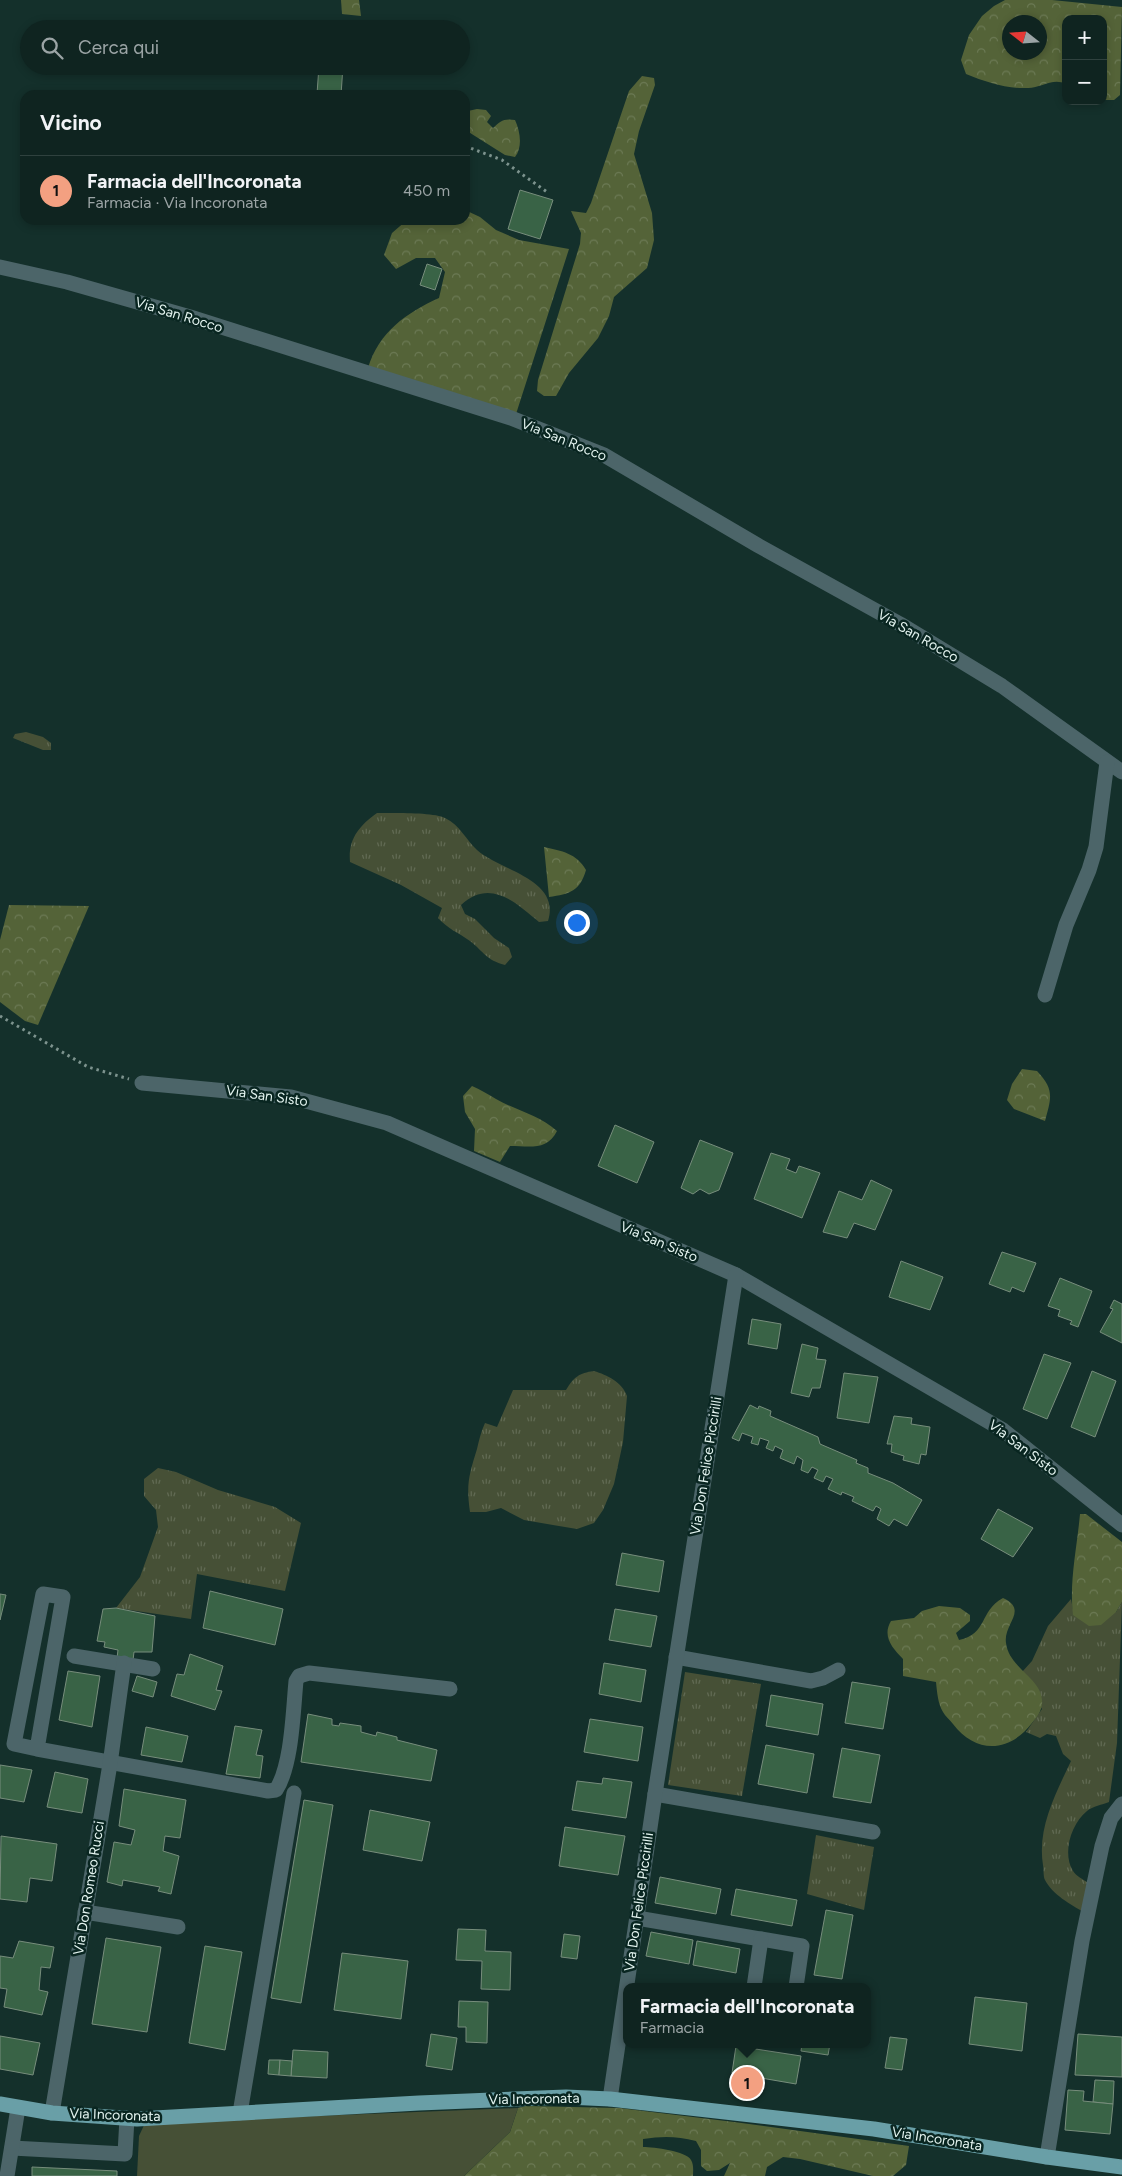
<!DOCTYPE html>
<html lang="it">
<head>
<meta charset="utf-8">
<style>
  :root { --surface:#0f2420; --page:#182c29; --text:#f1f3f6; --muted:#9ba4a5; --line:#2f413e; --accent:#f3a081 }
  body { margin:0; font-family:Figtree,sans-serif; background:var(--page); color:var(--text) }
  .controls { position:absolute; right:15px; top:15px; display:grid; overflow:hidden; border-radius:10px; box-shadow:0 2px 8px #0003 }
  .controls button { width:45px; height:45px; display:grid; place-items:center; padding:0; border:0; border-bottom:1px solid var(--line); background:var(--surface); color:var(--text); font:25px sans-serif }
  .compass { position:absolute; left:1002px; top:15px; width:45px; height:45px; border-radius:50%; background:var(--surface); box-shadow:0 2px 8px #0003; rotate:287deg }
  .you { position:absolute; left:576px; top:922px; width:18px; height:18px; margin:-12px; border:4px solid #fff; border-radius:50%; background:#1a73e8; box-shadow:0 0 0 8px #1a73e833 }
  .badge { display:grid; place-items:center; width:32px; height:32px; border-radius:50%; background:var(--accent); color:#111; font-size:16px; font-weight:700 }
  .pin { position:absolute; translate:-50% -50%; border:2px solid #fff; box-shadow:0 1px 5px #0006 }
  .popup { position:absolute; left:623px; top:1983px; width:248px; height:65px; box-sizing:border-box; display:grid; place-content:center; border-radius:10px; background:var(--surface); filter:drop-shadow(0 1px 4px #0005); font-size:16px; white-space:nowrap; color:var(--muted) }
  .popup b { font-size:19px; color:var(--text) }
  .popup::after { content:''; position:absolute; left:50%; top:100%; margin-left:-10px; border:10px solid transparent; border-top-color:var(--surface) }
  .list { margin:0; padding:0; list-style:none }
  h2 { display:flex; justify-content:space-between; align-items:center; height:65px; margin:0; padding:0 20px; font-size:21px }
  h2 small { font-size:16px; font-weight:400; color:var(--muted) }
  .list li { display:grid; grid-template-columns:32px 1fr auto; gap:15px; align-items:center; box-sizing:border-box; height:70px; padding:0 20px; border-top:1px solid var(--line) }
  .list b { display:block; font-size:19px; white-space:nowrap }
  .list p { margin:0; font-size:16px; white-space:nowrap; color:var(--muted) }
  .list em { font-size:16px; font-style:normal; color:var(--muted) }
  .icon { flex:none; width:28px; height:28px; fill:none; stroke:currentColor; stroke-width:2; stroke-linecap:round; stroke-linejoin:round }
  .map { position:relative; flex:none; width:1122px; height:2176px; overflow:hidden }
  .search { position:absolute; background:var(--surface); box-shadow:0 2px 8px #0003; left:20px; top:20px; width:450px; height:55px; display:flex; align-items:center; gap:12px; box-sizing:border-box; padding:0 18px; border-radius:28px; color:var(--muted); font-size:19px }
  .panel { position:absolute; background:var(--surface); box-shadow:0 2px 8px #0003; left:20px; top:90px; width:450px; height:135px; border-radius:15px }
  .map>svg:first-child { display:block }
  .grass { fill:url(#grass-tufts) }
  .forest { fill:url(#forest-crowns); fill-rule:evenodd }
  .garden { fill:#465036 }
  .building { fill:#396346; stroke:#778d7c }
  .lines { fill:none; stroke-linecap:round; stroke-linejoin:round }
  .path { stroke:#7d938e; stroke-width:3; stroke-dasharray:2.5 4; stroke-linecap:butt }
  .minor { stroke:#4c6569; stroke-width:15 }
  .major { stroke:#699fa7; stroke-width:15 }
  .labels { text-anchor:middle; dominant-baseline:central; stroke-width:5; stroke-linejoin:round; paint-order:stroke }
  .street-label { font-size:14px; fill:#e4f4f0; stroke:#092621 }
</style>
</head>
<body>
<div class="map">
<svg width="1122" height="2176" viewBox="0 0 1122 2176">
  <defs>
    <pattern id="grass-tufts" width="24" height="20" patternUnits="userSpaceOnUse" patternTransform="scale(1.25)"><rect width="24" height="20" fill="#465036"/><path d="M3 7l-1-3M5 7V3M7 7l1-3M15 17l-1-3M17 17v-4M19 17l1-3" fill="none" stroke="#616a53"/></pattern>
    <pattern id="forest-crowns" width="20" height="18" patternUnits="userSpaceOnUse" patternTransform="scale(1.25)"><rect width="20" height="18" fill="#546338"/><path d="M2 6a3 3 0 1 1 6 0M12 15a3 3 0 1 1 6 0" fill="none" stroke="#6c7a55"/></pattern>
  </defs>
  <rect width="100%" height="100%" fill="#14302b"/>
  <g class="grass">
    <path d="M26 732 43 737 51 743V750H43L13 738 15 734Z"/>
    <path d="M377 813C392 813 434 812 445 818 460 825 466 840 477 850 501 871 561 879 548 921L539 922C515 902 490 878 461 905L465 914 475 919 494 938 509 948 512 957 505 965C486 960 484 952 470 941 459 933 448 929 438 918L442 908 401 885 350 862C348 839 359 826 377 813Z"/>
    <path d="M594 1371C607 1375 622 1382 627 1396L623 1442 614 1484 603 1510 594 1523 577 1529 553 1525 524 1520 501 1508 486 1512H470C466 1484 469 1475 477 1449 479 1440 481 1432 485 1423L497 1427 513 1390H566C574 1377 579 1373 594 1371Z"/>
    <path d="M158 1468 176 1472 218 1490 275 1507 301 1523 285 1591 197 1574 191 1619 116 1608 140 1577 158 1527 156 1510 144 1496V1479Z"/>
    <path d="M1071 1599 1074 1615 1116 1612 1122 1602 1117 1743 1109 1802C1102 1805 1093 1806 1087 1811 1071 1824 1062 1853 1073 1871 1076 1876 1083 1879 1088 1883L1084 1912C1071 1905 1052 1894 1045 1880 1043 1876 1044 1870 1043 1865 1037 1828 1056 1793 1071 1761L1063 1754 1056 1736 1047 1734 1040 1738 1026 1732 1042 1709 1022 1672 1032 1661 1048 1626Z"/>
    <path d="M685 1672 761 1684 742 1796 668 1785Z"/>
    <path d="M816 1835 874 1847 864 1910 807 1894Z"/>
  </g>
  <g class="forest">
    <path d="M341 0H359L361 16 342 14Z"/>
    <path d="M1005 0H1052L1122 7 1120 95 1114 100H1103V19H1066V84C1053 77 1041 88 1028 88 1006 89 986 82 966 74L961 60 969 35 982 16 994 6ZM1010 22H1040V52H1010Z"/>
    <path d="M642 76 654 78 655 85 639 131 634 154 652 213 654 240 647 268 614 297 609 316 598 338 569 373 556 396H544L537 391 538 380 580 244 581 233 571 211 586 213 591 203 629 91Z"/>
    <path d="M477 109 486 110 491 116 487 122 493 128C500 121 504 118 515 120 520 131 523 147 515 157L505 155 467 131 465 123 468 111Z"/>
    <path d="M465 210 480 217 496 230 519 240 569 249 516 414 368 368C379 332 406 313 439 298L445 272 435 258H416L396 269 384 255 392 233 407 220H465Z"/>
    <path d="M544 847C562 851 576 853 586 870 580 891 570 894 549 897Z"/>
    <path d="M9 905 89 906 38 1025 25 1021 0 1002V940Z"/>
    <path d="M1022 1069 1037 1071C1055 1090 1051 1098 1045 1121L1014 1109 1007 1100 1012 1084Z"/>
    <path d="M472 1086C481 1090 488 1094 496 1099 517 1111 539 1115 557 1131 547 1151 530 1146 510 1146L500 1162 474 1151 475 1129 465 1112 463 1096Z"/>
    <path d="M1080 1514H1086L1122 1542V1602L1116 1612 1101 1625 1089 1626 1073 1615C1069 1582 1077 1548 1080 1514Z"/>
    <path d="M1003 1598C1029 1610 1003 1624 1006 1643 1009 1668 1041 1678 1042 1700 1043 1709 1038 1716 1032 1723 1009 1753 976 1754 953 1724 950 1720 945 1716 943 1712 938 1704 937 1692 936 1682L903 1676V1659C892 1648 882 1636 891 1621L914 1618 922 1611 939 1606 960 1608 970 1615V1621L956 1633 959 1640C988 1634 979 1611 1003 1598Z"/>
    <path d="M526 2106 619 2108 734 2122 909 2146 906 2165 893 2176H873L800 2159 783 2157 767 2167 765 2176H724L730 2163 719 2170 707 2171 701 2166V2150L696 2141C677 2136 662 2136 643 2139V2147C654 2147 686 2151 691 2160 694 2165 693 2171 693 2176H464L510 2132 518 2108Z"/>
  </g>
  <path class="garden" d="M518 2108 510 2132 464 2176H137L139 2136 145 2123Z"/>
  <g class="building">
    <path d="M319 66H343L341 95 317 94Z"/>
    <path d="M520 190 553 200 540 239 508 229Z"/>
    <path d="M427 264 442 269 435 290 420 285Z"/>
    <path d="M615 1125 654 1142 637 1183 598 1166Z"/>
    <path d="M700 1140 733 1153 719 1190 709 1194 700 1189 693 1194 681 1188Z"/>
    <path d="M771 1153 790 1159 786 1169 796 1173 799 1166 820 1173 802 1218 754 1199Z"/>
    <path d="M871 1180 892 1190 875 1230 854 1223 847 1238 823 1232 839 1191 862 1200Z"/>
    <path d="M1002 1252 1036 1263 1024 1292 1012 1287 1010 1292 989 1284Z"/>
    <path d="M901 1261 943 1277 930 1310 889 1297Z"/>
    <path d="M1060 1278 1092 1291 1078 1327 1070 1324 1072 1321 1058 1316 1060 1310 1048 1306Z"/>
    <path d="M1114 1300 1122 1304V1343L1100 1332 1113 1309 1110 1308Z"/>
    <path d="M752 1319 781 1324 777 1349 748 1344Z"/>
    <path d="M802 1344 818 1348 816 1359 826 1360 820 1388H812L809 1397 791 1393Z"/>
    <path d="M1044 1354 1071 1363 1047 1419 1023 1409Z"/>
    <path d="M1092 1371 1116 1381 1095 1437 1071 1427Z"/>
    <path d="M844 1373 878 1377 869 1423 837 1418Z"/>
    <path d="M750 1405 758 1409 759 1406 771 1411 770 1416 818 1437 820 1444 857 1460 856 1463 868 1468V1473L893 1483 922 1500 907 1526 894 1519 889 1526 877 1519 881 1509 876 1506 873 1511 852 1501 854 1497 842 1492 841 1495 828 1489 833 1479 826 1476 823 1482 814 1478 818 1470 812 1467 808 1473 801 1470 803 1460 797 1456 794 1464 780 1458 783 1450 775 1446 773 1451 766 1448 769 1441 760 1438 758 1445 751 1443 753 1437 742 1433 739 1441 732 1438Z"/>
    <path d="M894 1416 912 1418 911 1424 930 1427 926 1455 921 1454 919 1464 903 1460 904 1456 891 1452 892 1444H887Z"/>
    <path d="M998 1509 1033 1528 1013 1557 981 1539Z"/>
    <path d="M622 1553 664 1561 659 1592 616 1585Z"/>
    <path d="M210 1591 283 1609 275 1645 203 1628Z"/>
    <path d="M0 1594 6 1595 0 1620Z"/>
    <path d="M116 1608 155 1616 152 1652H134L133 1660 117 1658 118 1650 104 1647 105 1642 97 1641 103 1609Z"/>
    <path d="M615 1609 657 1616 651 1647 609 1640Z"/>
    <path d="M190 1654 223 1666 216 1690 222 1691 215 1710 171 1696 177 1674 184 1675Z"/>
    <path d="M604 1663 646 1670 641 1702 599 1694Z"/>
    <path d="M68 1671 100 1676 92 1727 59 1720Z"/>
    <path d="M137 1676 157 1682 153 1697 132 1691Z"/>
    <path d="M852 1682 890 1688 883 1729 845 1723Z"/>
    <path d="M771 1695 823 1704 818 1735 766 1726Z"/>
    <path d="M308 1714 332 1719V1725L339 1726 340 1723 361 1726V1732L376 1736 377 1732 397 1737V1740L437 1750 431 1781 301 1762Z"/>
    <path d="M590 1719 643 1727 638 1761 584 1752Z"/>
    <path d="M235 1726 262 1730 256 1755 263 1756 260 1778 226 1774Z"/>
    <path d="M146 1727 188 1736 182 1762 141 1755Z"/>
    <path d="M766 1745 814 1754 807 1793 758 1784Z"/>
    <path d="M842 1748 880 1755 871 1803 833 1797Z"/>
    <path d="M0 1765 32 1770 24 1802 0 1798Z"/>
    <path d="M55 1772 88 1779 82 1813 47 1807Z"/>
    <path d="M603 1778 632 1782 626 1818 572 1810 577 1781 602 1784Z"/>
    <path d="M124 1789 186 1800 180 1838 165 1836 163 1851 179 1856 171 1894 158 1891 160 1887 123 1880 122 1886 107 1882 114 1842 131 1845 135 1830 119 1826Z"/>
    <path d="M304 1800 333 1805 301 2003 271 1998Z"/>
    <path d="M370 1810 430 1822 422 1861 363 1850Z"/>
    <path d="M565 1827 625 1836 618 1875 559 1866Z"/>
    <path d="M1 1836 57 1844 52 1881 30 1878 27 1902 0 1899Z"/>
    <path d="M660 1877 721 1889 716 1914 655 1903Z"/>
    <path d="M736 1889 797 1900 792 1926 731 1915Z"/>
    <path d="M826 1910 853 1915 842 1979 814 1975Z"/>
    <path d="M458 1929 486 1930 485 1951 511 1952 510 1990 481 1989 482 1961 456 1960Z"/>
    <path d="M651 1932 693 1940 689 1964 646 1956Z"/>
    <path d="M564 1934 580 1936 577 1959 561 1957Z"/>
    <path d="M106 1938 161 1947 147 2032 92 2024Z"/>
    <path d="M19 1941 54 1947 50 1968 41 1967 39 1990 48 1992 42 2015 4 2007 7 1989 0 1988V1956L13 1958Z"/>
    <path d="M697 1941 740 1949 736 1973 693 1965Z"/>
    <path d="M205 1946 242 1952 225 2050 189 2043Z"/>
    <path d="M342 1953 408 1961 401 2019 334 2010Z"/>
    <path d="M975 1997 1027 2003 1022 2051 969 2044Z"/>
    <path d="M459 2001 488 2002 487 2043 466 2042V2027H458Z"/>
    <path d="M431 2034 457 2038 452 2070 426 2066Z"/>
    <path d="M1078 2034 1122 2037V2077L1075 2075Z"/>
    <path d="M0 2036 40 2043 33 2075 0 2069Z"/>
    <path d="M890 2037 907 2039 902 2070 885 2068Z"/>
    <path d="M802 2044H830L828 2055 801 2051Z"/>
    <path d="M736 2046 801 2056 796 2084 732 2073Z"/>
    <path d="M293 2050 328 2052 327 2078 291 2076Z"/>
    <path d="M269 2060H280L279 2075 268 2074Z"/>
    <path d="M280 2060 292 2061 291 2076 279 2075Z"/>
    <path d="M1095 2080 1114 2081 1113 2104 1093 2102Z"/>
    <path d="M1068 2090 1084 2091 1083 2101 1113 2104 1110 2134 1065 2130Z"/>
    <path d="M32 2167 117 2171V2176H32Z"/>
  </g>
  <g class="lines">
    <g class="path">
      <path d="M465 146 502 160 547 192"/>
      <path d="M0 1016 88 1067 129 1079"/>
    </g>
    <g class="minor">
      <path d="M0 267 67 282 190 317 511 418 604 455 759 546 900 624 1002 686 1122 772"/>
      <path d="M1045 995 1066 925 1089 870 1096 847 1107 762"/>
      <path d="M142 1083 291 1097 387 1123 736 1275 1003 1430 1122 1525"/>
      <path d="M74 1656 153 1669"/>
      <path d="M676 1657 811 1681 823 1678 838 1670"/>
      <path d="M37 1749 14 1744 43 1594 63 1597 37 1749 268 1791 276 1790C292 1765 293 1712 296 1681L299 1676 309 1673 450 1689"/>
      <path d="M655 1794 873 1832"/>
      <path d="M85 1912 178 1927"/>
      <path d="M637 1918 802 1946 796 1987"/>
      <path d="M754 1987 761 1939"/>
      <path d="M610 2099 655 1794 736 1275"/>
      <path d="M52 2113 110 1764 124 1663"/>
      <path d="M240 2113 294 1793"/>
      <path d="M12 2148 125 2154 127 2118"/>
      <path d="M1047 2157 1082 1941 1102 1846 1111 1818 1122 1804"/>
      <path d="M7 2176 18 2108"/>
    </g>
    <path class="major" d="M0 2104 52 2113 137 2119 419 2103 566 2097 610 2099 874 2129 1047 2157 1122 2167"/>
  </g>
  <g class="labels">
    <g class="street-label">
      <text transform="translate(179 315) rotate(17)">Via San Rocco</text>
      <text transform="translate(564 440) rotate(22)">Via San Rocco</text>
      <text transform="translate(918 636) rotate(30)">Via San Rocco</text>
      <text transform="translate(267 1096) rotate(8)">Via San Sisto</text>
      <text transform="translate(659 1242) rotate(23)">Via San Sisto</text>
      <text transform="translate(1023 1448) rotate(37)">Via San Sisto</text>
      <text transform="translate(706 1466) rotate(-81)">Via Don Felice Piccirilli</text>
      <text transform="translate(89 1888) rotate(-81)">Via Don Romeo Rucci</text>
      <text transform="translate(639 1902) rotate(-82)">Via Don Felice Piccirilli</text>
      <text transform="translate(534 2099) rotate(-1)">Via Incoronata</text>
      <text transform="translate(115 2115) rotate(2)">Via Incoronata</text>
      <text transform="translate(937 2139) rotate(9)">Via Incoronata</text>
    </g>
  </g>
</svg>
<div class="controls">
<button>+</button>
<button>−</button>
</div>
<svg class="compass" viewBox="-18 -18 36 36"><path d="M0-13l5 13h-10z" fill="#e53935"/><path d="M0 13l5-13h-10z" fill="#9ba4a5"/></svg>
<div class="you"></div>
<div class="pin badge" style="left:747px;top:2083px">1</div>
<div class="popup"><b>Farmacia dell'Incoronata</b>Farmacia</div>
<div class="search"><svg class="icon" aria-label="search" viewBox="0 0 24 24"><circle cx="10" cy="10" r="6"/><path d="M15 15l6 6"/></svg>Cerca qui</div>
<section class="panel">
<h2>Vicino<small></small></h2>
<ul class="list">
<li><span class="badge">1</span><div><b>Farmacia dell'Incoronata</b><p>Farmacia · Via Incoronata</p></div><em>450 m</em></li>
</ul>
</section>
</div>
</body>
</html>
